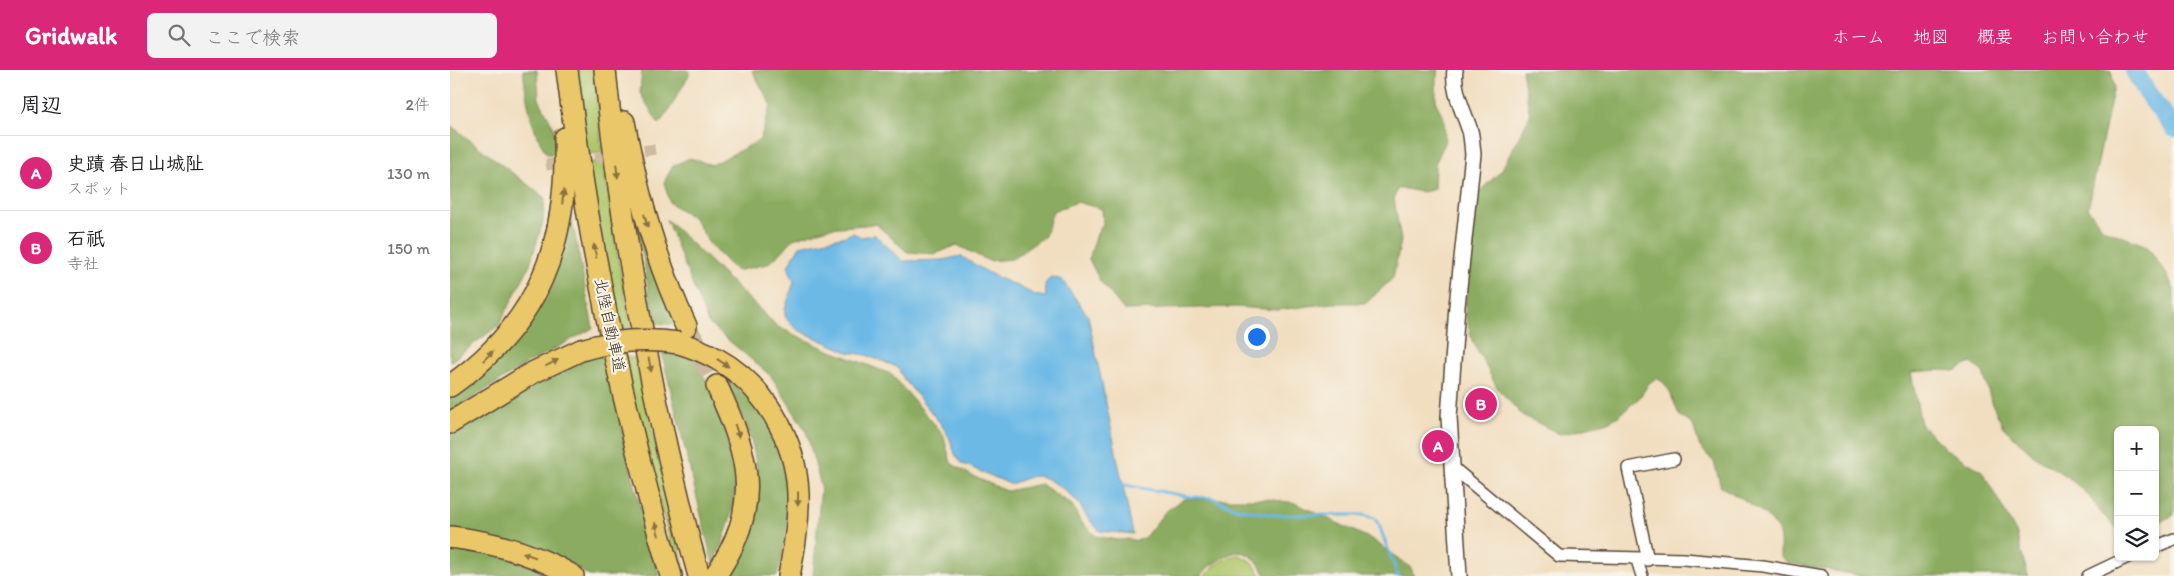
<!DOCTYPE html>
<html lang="ja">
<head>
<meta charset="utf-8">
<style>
  :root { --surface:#fff; --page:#f2f2f2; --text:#202124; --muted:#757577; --line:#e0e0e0; --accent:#db2777 }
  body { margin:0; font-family:Itim,"Klee One",sans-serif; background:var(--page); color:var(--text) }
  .controls { position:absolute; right:15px; bottom:15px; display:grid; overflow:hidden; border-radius:8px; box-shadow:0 1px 4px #0004 }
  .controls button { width:45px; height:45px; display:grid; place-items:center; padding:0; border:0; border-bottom:1px solid var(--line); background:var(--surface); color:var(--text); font:25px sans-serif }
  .you { position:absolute; left:806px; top:266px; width:18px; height:18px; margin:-12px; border:4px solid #fff; border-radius:50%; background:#1a73e8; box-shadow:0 0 0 8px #1a73e833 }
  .badge { display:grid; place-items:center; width:32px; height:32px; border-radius:50%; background:var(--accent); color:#fff; font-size:16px; font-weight:700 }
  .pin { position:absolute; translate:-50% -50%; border:2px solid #fff; box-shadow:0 1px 5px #0006 }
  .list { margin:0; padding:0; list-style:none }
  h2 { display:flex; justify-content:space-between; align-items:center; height:65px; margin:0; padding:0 20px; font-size:21px }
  h2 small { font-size:16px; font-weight:400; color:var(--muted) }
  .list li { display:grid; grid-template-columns:32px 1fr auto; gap:15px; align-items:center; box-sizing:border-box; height:75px; padding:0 20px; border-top:1px solid var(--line) }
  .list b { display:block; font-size:19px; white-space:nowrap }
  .list p { margin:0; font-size:16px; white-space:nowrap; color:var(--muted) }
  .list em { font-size:16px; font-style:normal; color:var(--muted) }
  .icon { flex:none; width:28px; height:28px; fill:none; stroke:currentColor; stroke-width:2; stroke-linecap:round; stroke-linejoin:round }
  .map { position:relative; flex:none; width:1724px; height:506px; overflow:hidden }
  header { display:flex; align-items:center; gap:30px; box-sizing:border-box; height:70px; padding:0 25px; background:var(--accent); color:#fff }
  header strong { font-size:24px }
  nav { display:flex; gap:28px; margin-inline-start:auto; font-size:18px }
  .search { width:350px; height:45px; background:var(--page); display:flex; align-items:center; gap:12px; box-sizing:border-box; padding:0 18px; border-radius:8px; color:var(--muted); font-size:19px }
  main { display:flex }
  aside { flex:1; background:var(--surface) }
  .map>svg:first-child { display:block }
  .green { fill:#afc76c; stroke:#757845 }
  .forest { fill:#8bac60; stroke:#636b3f }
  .water { fill:#6cb9e6; stroke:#547282 }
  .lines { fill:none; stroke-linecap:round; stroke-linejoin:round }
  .stream { stroke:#6cb9e6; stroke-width:3 }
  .river { stroke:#6cb9e6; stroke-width:19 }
  .minor-tunnel { stroke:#cdbaa0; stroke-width:11; stroke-dasharray:11 5.5; stroke-linecap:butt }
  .motorway-tunnel { stroke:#cdbaa0; stroke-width:21; stroke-dasharray:21 11; stroke-linecap:butt }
  .minor-casing { stroke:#564536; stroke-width:14 }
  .tertiary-casing { stroke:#564536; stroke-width:18 }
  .motorway-casing { stroke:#564536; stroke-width:24 }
  .minor { stroke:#fff; stroke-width:11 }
  .tertiary { stroke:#fff; stroke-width:15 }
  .motorway { stroke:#eac769; stroke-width:21 }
  .motorway-bridge-casing { stroke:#564536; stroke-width:24; stroke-linecap:butt }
  .motorway-bridge { stroke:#eac769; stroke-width:21 }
  .oneway { fill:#8a7140 }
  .labels { text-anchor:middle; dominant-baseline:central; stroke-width:4.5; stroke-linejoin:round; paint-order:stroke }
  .street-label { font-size:16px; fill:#3b2a1e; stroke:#f7f3e8 }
</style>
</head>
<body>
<header>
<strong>Gridwalk</strong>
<div class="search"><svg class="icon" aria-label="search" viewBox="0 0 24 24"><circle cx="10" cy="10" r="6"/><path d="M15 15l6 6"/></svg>ここで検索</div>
<nav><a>ホーム</a><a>地図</a><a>概要</a><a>お問い合わせ</a></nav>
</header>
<main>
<aside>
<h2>周辺<small>2件</small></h2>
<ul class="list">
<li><span class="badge">A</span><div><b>史蹟 春日山城阯</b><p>スポット</p></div><em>130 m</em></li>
<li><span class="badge">B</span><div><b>石祇</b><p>寺社</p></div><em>150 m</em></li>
</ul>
</aside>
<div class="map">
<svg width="1724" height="506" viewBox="0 0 1724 506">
  <rect width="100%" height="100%" fill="#f7f3e8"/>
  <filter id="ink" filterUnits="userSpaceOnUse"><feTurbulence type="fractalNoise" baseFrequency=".02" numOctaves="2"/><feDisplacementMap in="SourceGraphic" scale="10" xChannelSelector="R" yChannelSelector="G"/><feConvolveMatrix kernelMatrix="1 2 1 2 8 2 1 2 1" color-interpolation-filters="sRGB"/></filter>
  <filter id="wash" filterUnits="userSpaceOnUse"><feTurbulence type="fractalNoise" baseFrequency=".0096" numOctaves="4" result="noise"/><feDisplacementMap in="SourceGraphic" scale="20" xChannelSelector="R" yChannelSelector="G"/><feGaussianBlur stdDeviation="1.12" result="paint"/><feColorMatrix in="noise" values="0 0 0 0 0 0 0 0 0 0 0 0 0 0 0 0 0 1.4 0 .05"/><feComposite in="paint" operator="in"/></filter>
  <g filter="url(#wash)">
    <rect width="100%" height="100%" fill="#f1dec0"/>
    <g class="green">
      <path d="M125 0H145L152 83 136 84Z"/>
      <path d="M153 91 164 166 182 265 167 267 137 93Z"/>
      <path d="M172 287 185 288 236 506H229Z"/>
      <path d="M789 485C800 489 806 495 811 506H755C763 495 776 486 789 485Z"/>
    </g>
    <g class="forest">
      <path d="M73 0H87L89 29 104 58 106 84H97C80 58 77 30 73 0Z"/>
      <path d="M192 0H239V5L219 40 209 54 190 23Z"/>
      <path d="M302 0H989L986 9V33L994 48 995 73 985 94 984 119C967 126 963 117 947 119L944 129 951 171 943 208 916 233H882L828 240 785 237 674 240 650 211 639 189 647 164 653 154 652 139 627 132 603 141 595 166 562 189 539 191 507 175 485 184 457 182 426 154 378 158 343 169 330 184 317 194 286 201 261 176 244 148 220 133 214 112 223 96 240 88 262 95 310 70 321 35Z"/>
      <path d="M1072 0H1661L1664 16 1638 139 1653 159 1697 176 1715 202 1724 219V445L1705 454V360H1668V459L1652 444 1638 425 1619 408 1587 388 1553 357 1541 331 1533 302 1521 293 1504 301 1491 300 1461 302 1471 355 1496 379 1532 401 1566 462 1578 506H1413L1339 493 1330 487C1330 479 1331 471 1329 463 1322 444 1289 427 1271 417L1264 392 1250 377 1243 355 1229 345 1219 320 1214 313 1207 308 1200 312 1190 327 1171 344 1159 352 1110 364 1072 345 1048 319 1022 270 1015 241 1021 165 1030 121 1051 101 1080 46Z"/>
      <path d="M0 55 95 128 93 152 79 197 49 255 0 292Z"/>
      <path d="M121 145 143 258 78 293 0 342V324L108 190Z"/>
      <path d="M216 149 328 257 376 279 441 304 493 364 501 393 522 406 557 421 591 414 622 435 630 451 646 466 667 470 679 469 687 471 695 467 715 442 734 429H817L845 433 923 470 961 498 964 506H816C805 483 790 475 769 490 761 495 756 498 752 506H363L371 416 356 361 321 306 258 253Z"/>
      <path d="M189 151 230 255 204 253 190 169Z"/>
      <path d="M211 280 245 288C257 314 273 341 281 368 293 413 282 454 263 494Z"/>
      <path d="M155 283 183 408 209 506H139L121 494 0 459V358L119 291Z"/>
      <path d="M280 310C289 319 300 328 307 338 346 386 343 450 327 506H279C290 487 299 467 305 446 315 405 299 346 275 313Z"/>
      <path d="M0 475 42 482 108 506H0Z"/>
    </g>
    <path class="water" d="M403 163 411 167 425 165 453 191 493 190 511 186C529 198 547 208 567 216 578 221 584 226 596 227L595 214 601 207 612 210 638 246 683 464 650 461C638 450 637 446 629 434 623 425 598 406 587 406 579 406 568 412 560 414L511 393 505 384 499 367 491 354 454 309 447 297 416 285 398 282 348 260 339 252 335 246V239L344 212 338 196 350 176 392 167Z"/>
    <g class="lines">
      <path class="stream" d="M669 414 741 427 762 428 785 438 824 445H913L924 448 929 455 948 506"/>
      <path class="river" d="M1684 0 1698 24 1724 58"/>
    </g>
  </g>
  <g filter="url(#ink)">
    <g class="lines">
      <path class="minor-tunnel" d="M96 95 206 79"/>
      <path class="motorway-tunnel" d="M236 256 267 316"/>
      <g class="minor-casing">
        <g id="minor">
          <path d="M1001 396 1109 486 1234 489 1313 496 1372 506"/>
          <path d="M1705 477 1724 469"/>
          <path d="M1187 490 1192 506"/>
          <path d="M1198 490 1178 398 1224 389"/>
          <path d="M1638 506 1678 487"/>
        </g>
      </g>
      <g class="tertiary-casing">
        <path id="tertiary" d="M1005 0C1002 20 1014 42 1020 61 1022 68 1022 77 1023 84L1007 236 999 347 1009 506"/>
      </g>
      <g class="motorway-casing">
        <g id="motorway">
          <path d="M117 0C138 171 172 341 221 506"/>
          <path d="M155 0C172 170 203 341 249 506"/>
          <path d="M174 52C187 123 206 191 236 256"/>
          <path d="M229 273C242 277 255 282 267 289 314 315 346 370 348 423 349 451 344 479 339 506"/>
          <path d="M0 316C89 253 118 175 115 68"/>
          <path d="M0 353 82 303 131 280"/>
          <path d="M0 467C43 472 86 484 123 506"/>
          <path d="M265 506C313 436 300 388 267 316"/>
        </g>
      </g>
      <use href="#minor" class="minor"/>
      <use href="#tertiary" class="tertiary"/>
      <use href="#motorway" class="motorway"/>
      <g class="motorway-bridge-casing">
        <path id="motorway-bridge" d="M131 280C164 270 194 268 229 273"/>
      </g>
      <use href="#motorway-bridge" class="motorway-bridge"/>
    </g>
    <defs><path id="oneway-solid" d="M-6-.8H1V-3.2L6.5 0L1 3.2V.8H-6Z" transform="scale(1.25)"/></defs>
    <g class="oneway">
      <use href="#oneway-solid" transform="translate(167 101) rotate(83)"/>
      <use href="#oneway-solid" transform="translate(113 127) rotate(-84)"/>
      <use href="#oneway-solid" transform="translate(196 151) rotate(75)"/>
      <use href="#oneway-solid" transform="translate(145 181) rotate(-100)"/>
      <use href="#oneway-solid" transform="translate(38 286) rotate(-45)"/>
      <use href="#oneway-solid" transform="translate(102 293) rotate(-27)"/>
      <use href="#oneway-solid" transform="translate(273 293) rotate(34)"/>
      <use href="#oneway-solid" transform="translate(200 295) rotate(79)"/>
      <use href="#oneway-solid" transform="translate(287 361) rotate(71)"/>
      <use href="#oneway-solid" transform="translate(348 429) rotate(91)"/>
      <use href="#oneway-solid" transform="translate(207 459) rotate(-106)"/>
      <use href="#oneway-solid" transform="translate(79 485) rotate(-161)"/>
    </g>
  </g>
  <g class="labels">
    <g class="street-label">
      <text transform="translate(160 255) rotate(78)">北陸自動車道</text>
    </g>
  </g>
</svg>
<div class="controls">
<button>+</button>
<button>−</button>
<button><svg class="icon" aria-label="layers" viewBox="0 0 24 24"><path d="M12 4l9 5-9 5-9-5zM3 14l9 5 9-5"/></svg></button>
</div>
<div class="you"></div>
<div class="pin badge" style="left:988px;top:376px">A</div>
<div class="pin badge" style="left:1031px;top:334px">B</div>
</div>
</main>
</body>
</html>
